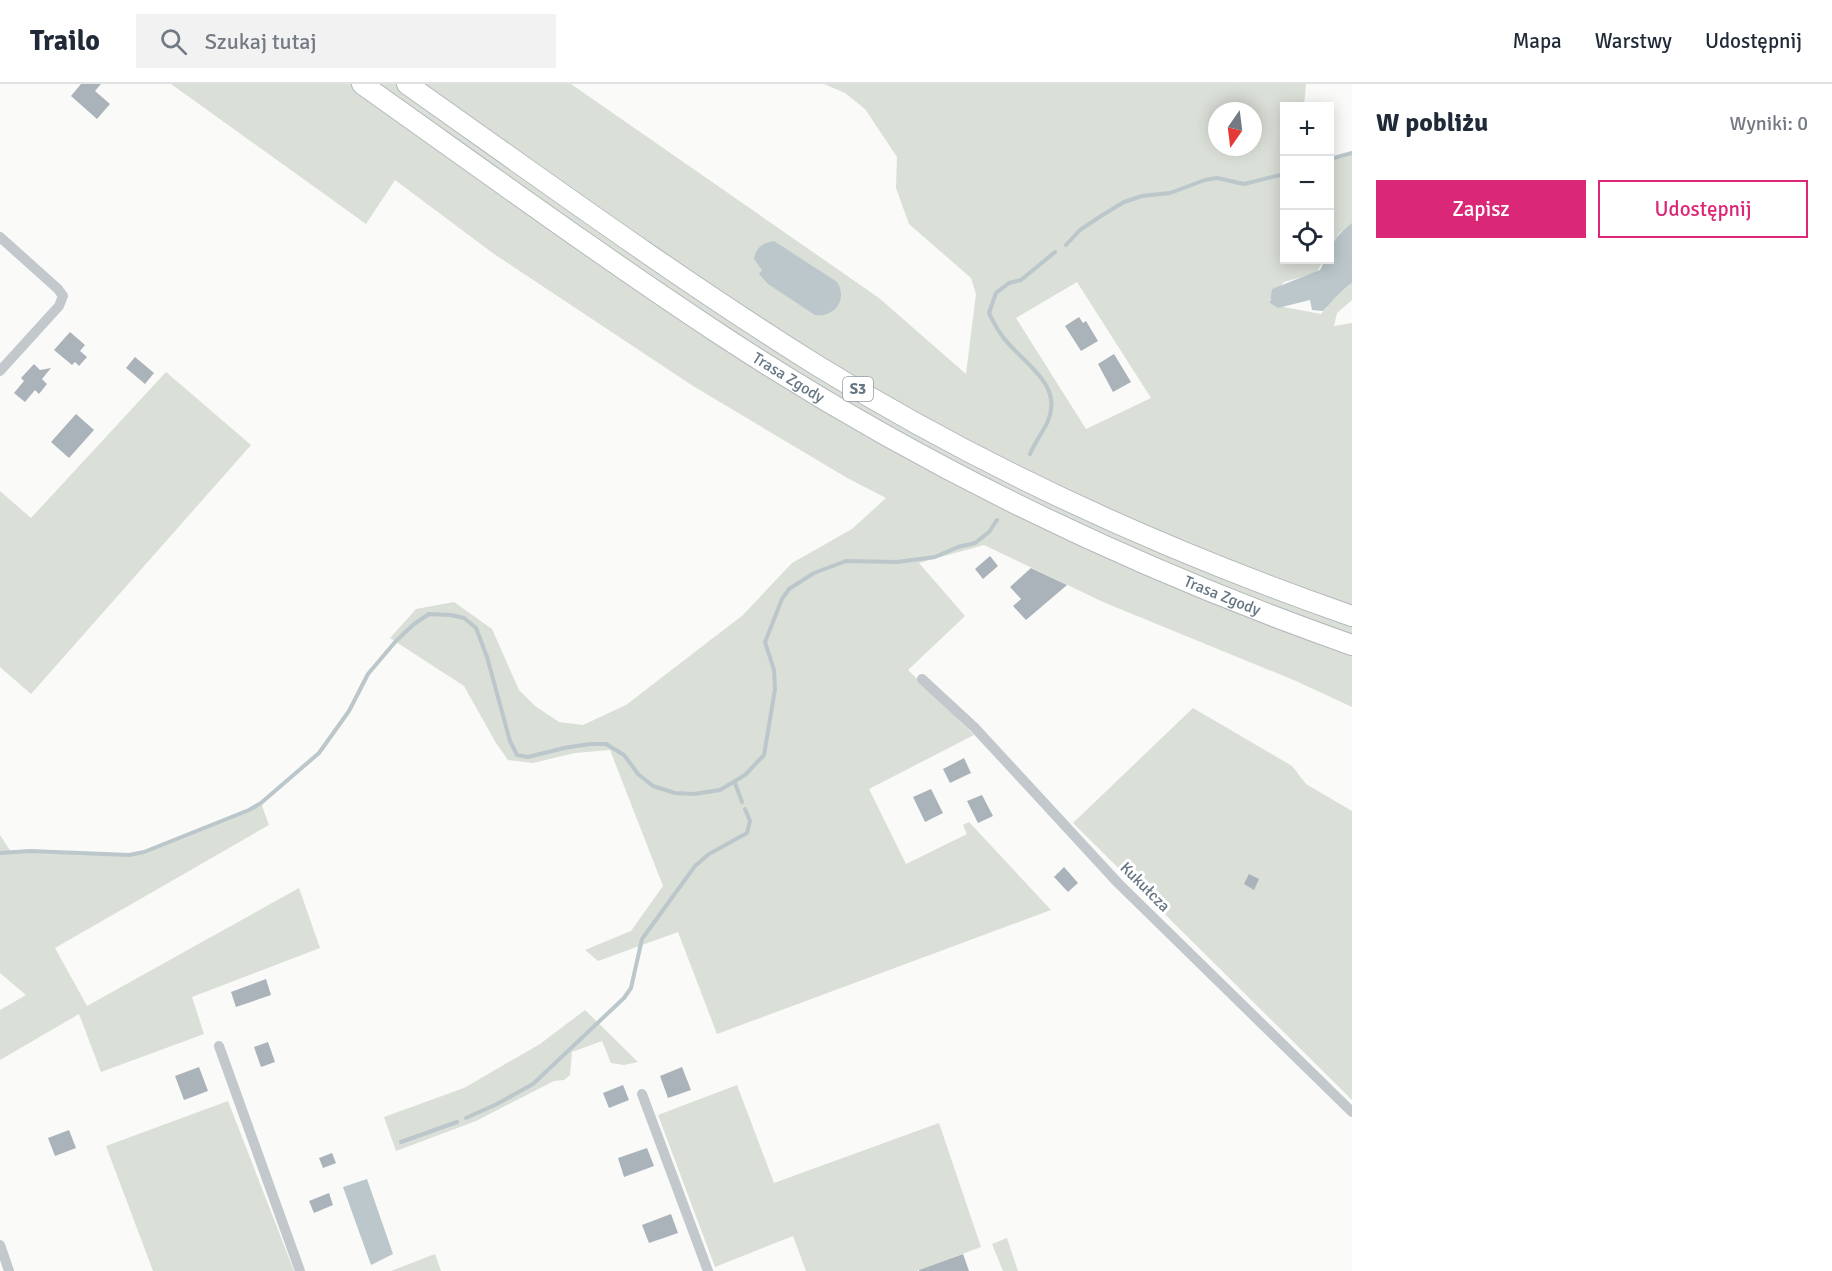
<!DOCTYPE html>
<html lang="pl">
<head>
<meta charset="utf-8">
<style>
  :root { --surface:#fff; --page:#f2f2f3; --text:#1f2937; --muted:#747a83; --line:#e0e1e3; --accent:#db2777 }
  body { margin:0; font-family:Signika,sans-serif; background:var(--page); color:var(--text) }
  .controls { position:absolute; right:18px; top:18px; display:grid; overflow:hidden; border-radius:0px; box-shadow:0 3px 15px #0003 }
  .controls button { width:54px; height:54px; display:grid; place-items:center; padding:0; border:0; border-bottom:2px solid var(--line); background:var(--surface); color:var(--text); font:30px sans-serif }
  .compass { position:absolute; left:1208px; top:18px; width:54px; height:54px; border-radius:50%; background:var(--surface); box-shadow:0 3px 15px #0003; rotate:194deg }
  .list { margin:0; padding:0; list-style:none }
  h2 { display:flex; justify-content:space-between; align-items:center; height:78px; margin:0; padding:0 24px; font-size:26px }
  h2 small { font-size:20px; font-weight:400; color:var(--muted) }
  .actions { display:flex; gap:12px; padding:18px 24px }
  .actions a { flex:1; padding:14px 0; border:2px solid var(--accent); border-radius:0px; text-align:center; font-size:21px; color:var(--accent) }
  .actions .main { background:var(--accent); color:#fff }
  .icon { flex:none; width:33px; height:33px; fill:none; stroke:currentColor; stroke-width:2; stroke-linecap:round; stroke-linejoin:round }
  .map { position:relative; flex:none; width:1352px; height:1187px; overflow:hidden }
  header { display:flex; align-items:center; gap:36px; box-sizing:border-box; height:84px; padding:0 30px; background:var(--surface); border-bottom:2px solid var(--line) }
  header strong { font-size:28px }
  nav { display:flex; gap:33px; margin-inline-start:auto; font-size:21px }
  .search { width:420px; height:54px; background:var(--page); display:flex; align-items:center; gap:15px; box-sizing:border-box; padding:0 21px; border-radius:0px; color:var(--muted); font-size:22px }
  main { display:flex }
  aside { flex:1; background:var(--surface) }
  .map>svg:first-child { display:block }
  .green { fill:#dadfd7; fill-rule:evenodd }
  .water { fill:#bbc7cb }
  .lines { fill:none; stroke-linecap:round; stroke-linejoin:round }
  .stream { stroke:#bbc7cb; stroke-width:4 }
  .building { fill:#aab3b9 }
  .highway-casing { stroke:#b4b9bd; stroke-width:22 }
  .street { stroke:#c3c8cc; stroke-width:10 }
  .highway { stroke:#fff; stroke-width:20 }
  .labels { text-anchor:middle; dominant-baseline:central; stroke-width:6; stroke-linejoin:round; paint-order:stroke }
  .shield { fill:#fff; stroke:#939fa8; stroke-width:1.5 }
  .shield-label { font-size:15px; font-weight:bold; fill:#657683 }
  .street-label { font-size:16px; fill:#657683; stroke:#fff }
</style>
</head>
<body>
<header>
<strong>Trailo</strong>
<div class="search"><svg class="icon" aria-label="search" viewBox="0 0 24 24"><circle cx="10" cy="10" r="6"/><path d="M15 15l6 6"/></svg>Szukaj tutaj</div>
<nav><a>Mapa</a><a>Warstwy</a><a>Udostępnij</a></nav>
</header>
<main>
<div class="map">
<svg width="1352" height="1187" viewBox="0 0 1352 1187">
  <rect width="100%" height="100%" fill="#fafaf8"/>
  <g class="green">
    <path d="M171 0H571L879 214 966 290 976 210 971 194 909 140 896 104 897 73 865 25 845 9 824 0H1306L1304 22H1284V176H1324L1316 189 1284 198 1269 216 1284 223 1321 230 1340 208 1352 199V216L1337 229 1334 242 1352 239V623L1296 597 1103 518 984 461 919 479 965 532 908 586 974 651 869 705 906 780 967 750 963 741 969 738 1051 826 717 950 678 848 598 877 585 866 631 847 663 802 610 666 575 669 533 679 508 676 496 659 464 602 390 554 416 525 454 518 492 545 519 606 535 622 559 638 583 641 626 621 743 531 792 479 852 445 886 414 849 395 693 302 494 170 395 96 366 140ZM1217 27H1253V63H1217ZM1077 198 1151 314 1086 345 1016 234Z"/>
    <path d="M1352 69V140L1339 149 1330 166V75Z"/>
    <path d="M166 288 251 361 31 610 0 583V407L31 434Z"/>
    <path d="M1193 624 1292 682 1306 700 1352 727V1016L1073 739Z"/>
    <path d="M261 719 269 741 55 864 87 922 299 804 320 864 192 913 204 950 101 988 79 930 0 976V926L26 911 0 889V751L11 768 129 771 144 768 249 726Z"/>
    <path d="M585 926 638 978 624 981 611 979 602 957 572 968 570 991 564 996 554 997 476 1037 396 1067 384 1033 464 1004 540 960Z"/>
    <path d="M737 1001 774 1099 939 1039 981 1163 916 1187H806L793 1152 715 1183 658 1031Z"/>
    <path d="M228 1017 294 1187H153L106 1062Z"/>
    <path d="M1007 1154 1018 1187H1003L992 1160Z"/>
    <path d="M435 1170 441 1187H391Z"/>
  </g>
  <g class="water">
    <path d="M1352 139V199C1340 207 1333 217 1323 227L1312 226 1310 216 1278 224 1270 219 1272 205 1320 186 1325 176H1330C1330 158 1339 149 1352 139Z"/>
    <path d="M774 157 837 198C848 215 835 234 815 231L768 200 759 190 762 186 754 175C756 163 763 159 774 157Z"/>
    <path d="M367 1095 393 1170 371 1181 343 1103Z"/>
  </g>
  <g class="lines">
    <g class="stream">
      <path d="M1330 75 1352 69"/>
      <path d="M1066 161 1080 146 1101 132 1124 118 1142 112 1170 109 1205 96 1217 94 1244 100 1284 90"/>
      <path d="M1030 370C1035 358 1043 348 1048 337 1064 299 1021 278 1003 253 997 246 993 237 989 229L996 209 1009 199 1021 196 1055 168"/>
      <path d="M735 699 742 718"/>
      <path d="M0 769 30 767 129 771 144 768 249 726 261 719 319 669 349 627 368 590 396 557 414 540 429 530 451 531 464 534 476 544 487 573 510 657 517 671 528 673 564 664 590 660H606L624 671 638 690 653 702 675 709 694 710 720 706 745 691 764 671 775 605 774 586 765 558 782 515 789 505 814 489 846 477 897 478 935 473 958 463 975 459 989 448 997 436"/>
      <path d="M466 1034 497 1020 533 1000 624 914 631 904 642 855 695 782 709 770 747 749 750 737 745 725"/>
      <path d="M401 1058 457 1038"/>
    </g>
  </g>
  <g class="building">
    <path d="M81 0H101L95 7 110 20 97 35 71 12Z"/>
    <path d="M1079 233 1083 239 1086 237 1098 257 1081 267 1065 242Z"/>
    <path d="M70 248 85 261 80 267 87 273 79 282 75 278 72 281 54 266Z"/>
    <path d="M1114 270 1131 298 1113 308 1098 280Z"/>
    <path d="M135 273 154 289 145 300 126 284Z"/>
    <path d="M34 280 40 286 51 284 42 295 47 300 39 310 35 306 25 318 14 309 24 297 21 294Z"/>
    <path d="M76 330 94 346 69 374 51 358Z"/>
    <path d="M990 472 998 482 983 495 975 485Z"/>
    <path d="M1031 484 1067 501 1026 536 1013 522 1021 515 1010 503Z"/>
    <path d="M964 674 971 689 950 699 943 685Z"/>
    <path d="M931 705 943 729 925 738 913 713Z"/>
    <path d="M982 711 993 732 978 739 967 717Z"/>
    <path d="M1064 783 1078 799 1068 808 1054 793Z"/>
    <path d="M1249 790 1259 795 1254 806 1244 800Z"/>
    <path d="M266 895 271 911 236 923 231 908Z"/>
    <path d="M268 958 275 978 261 983 254 963Z"/>
    <path d="M199 983 208 1007 184 1016 175 992Z"/>
    <path d="M682 983 691 1006 668 1014 660 992Z"/>
    <path d="M623 1001 629 1016 609 1024 603 1009Z"/>
    <path d="M69 1046 76 1064 55 1072 48 1054Z"/>
    <path d="M647 1064 654 1082 624 1093 618 1074Z"/>
    <path d="M332 1069 336 1079 323 1084 319 1074Z"/>
    <path d="M329 1109 333 1121 314 1129 309 1117Z"/>
    <path d="M671 1130 678 1149 649 1159 642 1141Z"/>
    <path d="M963 1170 969 1187H919V1186Z"/>
  </g>
  <g class="lines">
    <g class="highway-casing">
      <g id="highway">
        <path id="s1" d="M362 0C482 85 601 172 724 253 919 381 1133 484 1352 561"/>
        <path d="M407 0C543 96 677 194 818 282 983 384 1168 468 1352 532"/>
      </g>
    </g>
    <g class="street">
      <path d="M0 153 58 205 63 212 59 222 0 287"/>
      <path d="M922 595 975 644 1118 799 1352 1028"/>
      <path d="M219 962 300 1187"/>
      <path d="M642 1010 708 1187"/>
      <path d="M0 1161 9 1187"/>
    </g>
    <use href="#highway" class="highway"/>
  </g>
  <g class="labels">
    <rect class="shield" x="843" y="293" width="30" height="24" rx="4.5"/>
    <g class="shield-label">
      <text x="858" y="305">S3</text>
    </g>
    <g class="street-label">
      <text stroke="none"><textPath href="#s1" startOffset="518">Trasa Zgody</textPath></text>
      <text stroke="none"><textPath href="#s1" startOffset="1004">Trasa Zgody</textPath></text>
      <text transform="translate(1145 803) rotate(45)">Kukułcza</text>
    </g>
  </g>
</svg>
<div class="controls">
<button>+</button>
<button>−</button>
<button><svg class="icon" aria-label="locate" viewBox="0 0 24 24"><circle cx="12" cy="12" r="6"/><path d="M12 2v4M12 18v4M2 12h4M18 12h4"/></svg></button>
</div>
<svg class="compass" viewBox="-18 -18 36 36"><path d="M0-13l5 13h-10z" fill="#e53935"/><path d="M0 13l5-13h-10z" fill="#747a83"/></svg>
</div>
<aside>
<h2>W pobliżu<small>Wyniki: 0</small></h2>
<ul class="list">
</ul>
<div class="actions"><a class="main">Zapisz</a><a>Udostępnij</a></div>
</aside>
</main>
</body>
</html>
